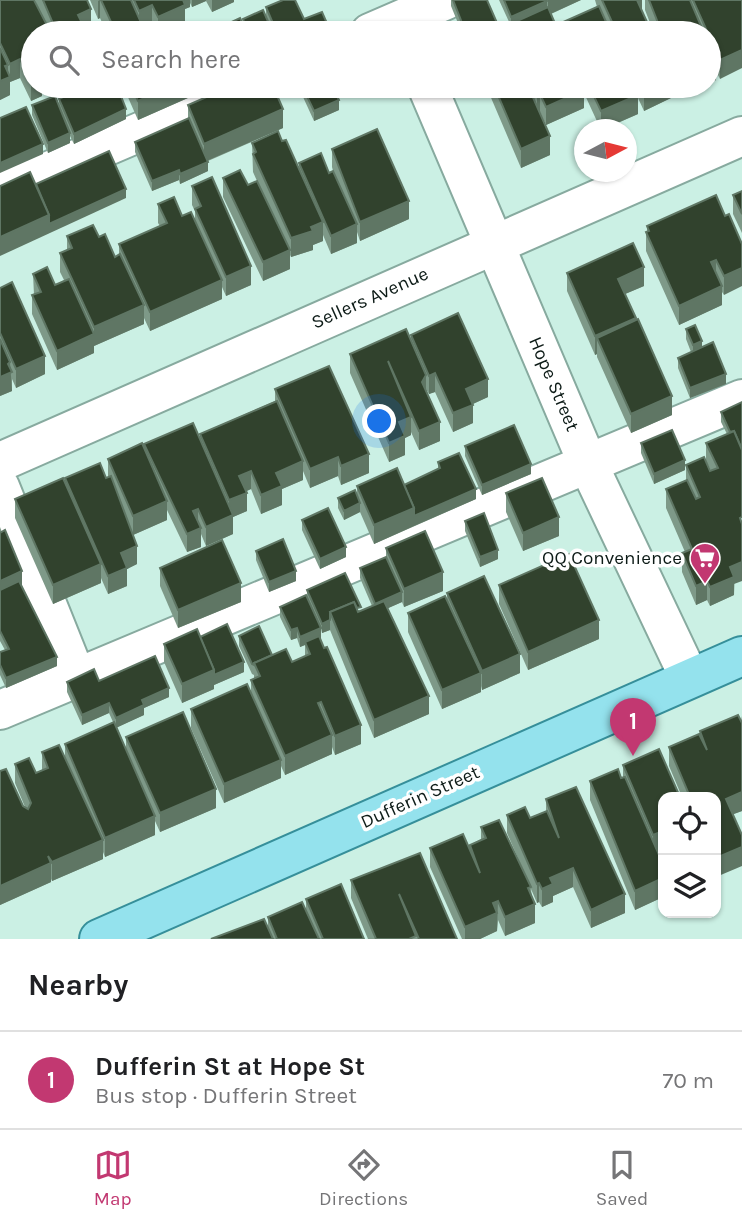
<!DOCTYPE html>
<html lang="en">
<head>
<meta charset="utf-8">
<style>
  :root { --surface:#fff; --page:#f6f6f6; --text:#202124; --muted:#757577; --line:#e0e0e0; --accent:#c23871 }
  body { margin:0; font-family:Karla,sans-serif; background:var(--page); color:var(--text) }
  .controls { position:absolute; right:21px; bottom:21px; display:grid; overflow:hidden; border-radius:14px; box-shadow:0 2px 5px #0004 }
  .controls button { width:63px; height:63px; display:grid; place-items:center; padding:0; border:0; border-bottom:2px solid var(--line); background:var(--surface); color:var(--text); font:35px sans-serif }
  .compass { position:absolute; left:574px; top:119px; width:63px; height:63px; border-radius:50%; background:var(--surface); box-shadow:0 2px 5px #0004; rotate:83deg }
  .you { position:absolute; left:380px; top:422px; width:24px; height:24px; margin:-18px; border:5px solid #fff; border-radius:50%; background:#1a73e8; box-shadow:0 0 0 10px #1a73e833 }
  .badge { display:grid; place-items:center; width:46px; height:46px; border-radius:50%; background:var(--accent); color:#fff; font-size:23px; font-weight:700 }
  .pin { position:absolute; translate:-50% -58px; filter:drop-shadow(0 2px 4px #0008) }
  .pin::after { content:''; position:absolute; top:37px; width:24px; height:21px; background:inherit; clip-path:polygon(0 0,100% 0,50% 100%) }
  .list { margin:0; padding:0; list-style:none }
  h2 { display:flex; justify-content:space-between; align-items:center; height:91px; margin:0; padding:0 28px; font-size:30px }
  h2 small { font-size:23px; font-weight:400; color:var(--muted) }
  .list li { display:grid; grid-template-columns:46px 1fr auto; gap:21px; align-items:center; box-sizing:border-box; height:98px; padding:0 28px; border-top:2px solid var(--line) }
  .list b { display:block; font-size:26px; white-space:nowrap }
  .list p { margin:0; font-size:23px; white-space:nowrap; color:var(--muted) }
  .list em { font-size:23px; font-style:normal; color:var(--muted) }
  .icon { flex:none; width:38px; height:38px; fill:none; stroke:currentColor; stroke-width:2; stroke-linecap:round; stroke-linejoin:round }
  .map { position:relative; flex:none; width:742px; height:939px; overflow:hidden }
  .search { position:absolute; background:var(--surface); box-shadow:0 2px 5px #0004; left:21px; right:21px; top:21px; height:77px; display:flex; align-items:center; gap:18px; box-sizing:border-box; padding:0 24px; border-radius:38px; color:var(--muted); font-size:26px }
  .sheet { height:189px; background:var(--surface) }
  nav { display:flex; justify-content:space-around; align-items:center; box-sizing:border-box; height:98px; border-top:2px solid var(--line); background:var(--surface); font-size:19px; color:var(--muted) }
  nav a { display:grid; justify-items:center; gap:4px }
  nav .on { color:var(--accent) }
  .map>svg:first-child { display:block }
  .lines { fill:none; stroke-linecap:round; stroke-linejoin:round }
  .minor-casing { stroke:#87aa9f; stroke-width:42 }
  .major-casing { stroke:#368f9a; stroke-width:42 }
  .minor { stroke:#fff; stroke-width:38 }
  .major { stroke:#94e2ed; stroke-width:38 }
  .wall { fill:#7e9988 }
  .shaded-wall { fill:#5f7664 }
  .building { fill:#31422d; stroke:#5f7664; stroke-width:2 }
  .labels { text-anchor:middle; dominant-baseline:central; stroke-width:7; stroke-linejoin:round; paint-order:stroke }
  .street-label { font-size:19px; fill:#0d1b17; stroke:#fff }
  .poi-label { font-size:19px; fill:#0d1b17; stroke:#fff; text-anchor:end }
</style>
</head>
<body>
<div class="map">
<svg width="742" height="939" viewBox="0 0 742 939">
  <rect width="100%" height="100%" fill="#cbf0e4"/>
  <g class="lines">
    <g class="minor-casing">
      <g id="minor">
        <path d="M370 33 446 0"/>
        <path d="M427 86 588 464 689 677"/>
        <path d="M0 192 247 86"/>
        <path d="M0 462 742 136"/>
        <path d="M0 487 77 679"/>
        <path d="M0 710 742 399"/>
      </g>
    </g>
    <g class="major-casing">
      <path id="major" d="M99 939 742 656"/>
    </g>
    <use href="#minor" class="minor"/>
    <use href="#major" class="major"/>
  </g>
  <g class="wall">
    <path d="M0 0 43 19 35 0H87L91 28 84 31V33H33L42 86V96L31 101 20 78 10 82V95L0 100Z"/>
    <path d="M90 0H234V2L212 12 206 1 192 7 190 3V7L185 9V24L164 33H157L152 24 143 28V33H107L100 18 98 19Z"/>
    <path d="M451 0H487L497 33H462L451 6Z"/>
    <path d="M499 0H581L551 14 559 33H506V26L510 24Z"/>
    <path d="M595 0H642V13L652 33H561V23L597 7Z"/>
    <path d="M645 0H742L720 79 716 71V80L709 83V33H654L645 10Z"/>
    <path d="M266 7 304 19 329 33H208L243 24V19L266 17Z"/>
    <path d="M123 86H215L138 120Z"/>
    <path d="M298 86H334H333L339 110 314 121Z"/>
    <path d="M486 86H673V97L644 111 638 98V114L602 130H601L584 93V108L546 125 540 112 550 155 521 168Z"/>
    <path d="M675 86H703L679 96Z"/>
    <path d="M59 99 126 119 74 144 70 136V143L48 153 32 115V105H59Z"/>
    <path d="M188 105 283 128 208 161V171L180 184 179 180 152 191 135 152V142L188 119Z"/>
    <path d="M282 141 299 169V163L329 173 333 171 332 167V149L409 219 360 241 357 232V243L331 254 323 235V241L313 245V250L291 257 290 255V269L263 281 223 197V178L248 185 257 181 253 172 252 143Z"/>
    <path d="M192 186 251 285 226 296 222 287V299L150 331 144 318V324L94 346V353L57 370 32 314V295H34L33 274 55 285 64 280 60 272V253L67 250V236L99 237 115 257 119 255V244L160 226 158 223V204L182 216 195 220V211L192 205Z"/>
    <path d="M742 191V233L733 214V195Z"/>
    <path d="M725 216 724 295 722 292V305L679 325 646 251V232L647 231V226Z"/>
    <path d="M567 273 644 286 625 294 636 320 672 415 631 433 597 357V354L595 355 567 291Z"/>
    <path d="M0 288 45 374 16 388 12 379V391L0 396Z"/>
    <path d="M686 329 702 347 726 384 690 398 678 368V358L691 352 686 339Z"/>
    <path d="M411 335 488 397 473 404V423L453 432 435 392 429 394 426 389 440 441 419 450 411 432V435L405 438V455L389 462 350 373V354L411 340Z"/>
    <path d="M275 389 369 473 341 485 338 476 310 488 303 471V480L282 489V505L261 514 251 489 247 491V511L233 517V534L206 546 201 534V547L187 552 167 510V520L133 535 137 564 127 569V586L108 594 101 578V583L53 604 15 518V499L65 484V478H108V459L144 449V444L200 439V434L275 401Z"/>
    <path d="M742 402 734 595 710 606 707 600 696 605 682 572V553L685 552 666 508V489L686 480V465L711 471 706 461V443L727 434 721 422V412Z"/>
    <path d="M641 443 685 470 654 484 641 453Z"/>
    <path d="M465 446 531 474 482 495 465 456Z"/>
    <path d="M438 462 476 499 374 544 360 512 344 520 338 508V498L357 495V486L404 485 438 469Z"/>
    <path d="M506 493 559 536 523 551 506 512Z"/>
    <path d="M302 520 346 557 320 569 302 530Z"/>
    <path d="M465 521 498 559 480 567 465 531Z"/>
    <path d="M0 527 22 587 57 666 6 688 0 675V652L5 650 0 641Z"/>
    <path d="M386 548 443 591 404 607 402 602 388 608 429 714 374 738 330 630 322 633 321 629 320 638 361 744 335 755 332 747V754L285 775 281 766V778L224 803 191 728V709L251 693V680L254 679V675L252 674 239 646V636L272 655 292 662 305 656V645L300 647 297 638 291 640 280 617V607L307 597V590L361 611 372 606 360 578V568L386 557Z"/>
    <path d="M256 551 296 581 269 592 256 560Z"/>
    <path d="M160 568 241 602 178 628 160 586Z"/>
    <path d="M499 585 599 639 528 670 499 604Z"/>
    <path d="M447 593 520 673 482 690 481 686V692L442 709 408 632V613L447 600Z"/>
    <path d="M200 637 244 672 214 685V689L182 703 164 662V644Z"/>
    <path d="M99 681 169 697 144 708V715L117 727 126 749V737L216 808 160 832 155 821V835L105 857 103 852V859L52 881 51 879V882L0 905V771L23 806 25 807 15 783V764L36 773 42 770V752L65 758V744L113 722 109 713 82 725 67 692V682Z"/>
    <path d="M742 716V811L733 814 716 877V797H682L669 766V747L700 737V731L741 721Z"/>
    <path d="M623 765 663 797V851V850L658 852 663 864V897L635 910 590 800V781L623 778Z"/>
    <path d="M546 799 625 913 591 928 573 887 553 896V902L542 907 539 902 537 903 531 889 535 923 505 936 498 920 497 931 480 939H462L430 867V848H470V845L481 839V827L524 872 507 833V815L530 818 546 811Z"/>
    <path d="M351 880 457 939H368L351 898Z"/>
    <path d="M306 899 364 939H211L268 927V917L306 911Z"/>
  </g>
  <g class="shaded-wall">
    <path d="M100 0V18L98 19V1Z"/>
    <path d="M180 0H190V7L185 9V24L164 33H158V17Z"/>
    <path d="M192 0H206V1L192 7Z"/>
    <path d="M212 0H234V2L212 12Z"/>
    <path d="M548 0H581L548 15Z"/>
    <path d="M635 0H642V13Z"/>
    <path d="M547 1V11L511 26V17Z"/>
    <path d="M152 5V24L143 28V33H129L139 29V11Z"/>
    <path d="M91 9V28L84 31V33H69L78 15Z"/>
    <path d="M497 23V33H472Z"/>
    <path d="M329 28V33H315Z"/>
    <path d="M742 50V68L720 79V60Z"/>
    <path d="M20 59V78L10 82V95L0 100V81L5 66 8 65V78L10 77V64Z"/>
    <path d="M716 61V80L709 83V64Z"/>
    <path d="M33 81V86H42V96L31 101V82Z"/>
    <path d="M171 86H215L138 120V101Z"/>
    <path d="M658 86H673V97L644 111V92Z"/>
    <path d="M679 86H703L679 96Z"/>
    <path d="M584 90V108L546 125V107Z"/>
    <path d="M540 94V112L537 114V96Z"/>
    <path d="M638 95V114L601 130V111Z"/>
    <path d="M339 100V110L314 121V111Z"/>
    <path d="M126 109V119L74 144V134Z"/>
    <path d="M283 109V128L204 162V144Z"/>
    <path d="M70 133V143L48 153V143Z"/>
    <path d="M550 136V155L521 168V149Z"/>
    <path d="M43 144V154L0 173V163Z"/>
    <path d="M208 162V171L180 184V174Z"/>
    <path d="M179 170V180L152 191V181Z"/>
    <path d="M126 189V198L0 256V237L49 215Z"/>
    <path d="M409 201V219L360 241V222Z"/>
    <path d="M323 222V241L313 245V250L291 257V238Z"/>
    <path d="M357 224V243L331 254V236Z"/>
    <path d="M290 250V269L263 281V262Z"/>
    <path d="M716 260V278L711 262Z"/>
    <path d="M251 266V285L226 296V277Z"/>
    <path d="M644 267V286L618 297V279Z"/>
    <path d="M742 268V286L724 295V276Z"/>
    <path d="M222 280V299L150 331V312Z"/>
    <path d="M722 286V305L679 325V306Z"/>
    <path d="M144 305V324L94 346V353L57 370V351L94 334V327Z"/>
    <path d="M636 318V337L597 338V354L595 355V336Z"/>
    <path d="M702 341V351L693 355V345Z"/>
    <path d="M45 356V374L16 388V369Z"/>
    <path d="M10 362 12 391 0 396V377L8 364Z"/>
    <path d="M435 373V392L429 394V376Z"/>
    <path d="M726 374V384L690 398V388Z"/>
    <path d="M426 375V394L422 382Z"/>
    <path d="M488 379V397L466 407V389Z"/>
    <path d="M672 396V415L631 433V414Z"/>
    <path d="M473 405V423L453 432V413Z"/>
    <path d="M411 417V435L405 438V455L389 462V443L399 422Z"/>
    <path d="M440 422V441L419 450V431Z"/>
    <path d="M369 454V473L341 485V466Z"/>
    <path d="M338 457V476L310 488V469Z"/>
    <path d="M685 460V470L654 484V474Z"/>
    <path d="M303 461V480L282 489V505L261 514V495L276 473Z"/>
    <path d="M531 464V474L482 495V485Z"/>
    <path d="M251 471V489L239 494V476Z"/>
    <path d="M476 489V499L414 526V516Z"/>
    <path d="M247 493V511L233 517V534L206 546V527L229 517V500Z"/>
    <path d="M167 501V520L133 535V516Z"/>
    <path d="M360 503V512L344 520V511Z"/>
    <path d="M414 508V526L374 544V525Z"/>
    <path d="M198 509V527L193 511Z"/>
    <path d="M559 517V536L523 551V533Z"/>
    <path d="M201 528V547L187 552V534Z"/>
    <path d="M137 546V564L127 569V586L108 594V576L121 553Z"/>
    <path d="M346 547V557L320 569V559Z"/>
    <path d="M498 550V559L480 567V557Z"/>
    <path d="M742 562V581L734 584V595L710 606V587L730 567Z"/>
    <path d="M101 564V583L53 604V585Z"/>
    <path d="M22 571V590L0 599V581Z"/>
    <path d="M296 571V581L269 592V582Z"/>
    <path d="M443 572V591L404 607V589Z"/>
    <path d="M707 581V600L696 605V586Z"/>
    <path d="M241 583V602L178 628V610Z"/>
    <path d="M402 592V602L375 614V604Z"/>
    <path d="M330 620V630L322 633V624Z"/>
    <path d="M599 620V639L528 670V652Z"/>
    <path d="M297 628V638L291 640V630Z"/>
    <path d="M321 628V638L306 644 305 642V645L300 647V637Z"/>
    <path d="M520 654V673L482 690V671Z"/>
    <path d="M57 657V666L6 688V678Z"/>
    <path d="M244 662V672L214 685V689L182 703V684L214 670Z"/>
    <path d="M481 673V692L442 709V690Z"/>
    <path d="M169 688V697L144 708V715L116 728V718L142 700Z"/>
    <path d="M429 696V714L374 738V720Z"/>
    <path d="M109 703V713L82 725V715Z"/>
    <path d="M361 725V744L335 755V736Z"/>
    <path d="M332 735V754L285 775V756Z"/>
    <path d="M281 760V778L224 803V784Z"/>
    <path d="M216 789V808L160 832V813Z"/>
    <path d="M742 792V811L726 817V799Z"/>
    <path d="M155 816V835L105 857V838Z"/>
    <path d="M663 831V850L653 854V835Z"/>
    <path d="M103 840V859L52 881V862Z"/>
    <path d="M742 847V866L716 877V858Z"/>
    <path d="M51 863V882L0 905V886Z"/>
    <path d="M573 868V887L553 896V902L542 907V889L550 878Z"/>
    <path d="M663 878V897L635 910V891Z"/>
    <path d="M539 883V902L537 903V884Z"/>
    <path d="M625 894V913L591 928V910Z"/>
    <path d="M498 901 497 931 480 939H465V927L493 903Z"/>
    <path d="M535 904V923L505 936V917Z"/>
  </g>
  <g class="building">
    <path d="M0 0H34L51 33H33V81L31 82 20 59 10 64 0 43Z"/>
    <path d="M43 0H87L91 9 78 15 84 27 69 33H57Z"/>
    <path d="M101 0H131L143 27 129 33H116Z"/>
    <path d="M134 0H183L185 5 158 17 152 5 139 11Z"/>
    <path d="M283 0H295L304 19 322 12 329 28 315 33H277L266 7Z"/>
    <path d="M453 0H487L497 23 472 33H466Z"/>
    <path d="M504 0H546L547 1 511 17Z"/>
    <path d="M602 0H637L652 33H617Z"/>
    <path d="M649 0H690L704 33H662Z"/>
    <path d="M693 0H742V50L720 60Z"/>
    <path d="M599 6 611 33H566L561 23Z"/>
    <path d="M548 7 559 33H509L506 26Z"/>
    <path d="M263 10 273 33H248L243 19Z"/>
    <path d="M240 18 247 33H208Z"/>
    <path d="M709 44 716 61 709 64Z"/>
    <path d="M0 48 8 65 5 66 10 77 0 81Z"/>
    <path d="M85 86H117L126 109 74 134 59 99Z"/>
    <path d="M131 86H171L138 101Z"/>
    <path d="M179 86H192L179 91Z"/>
    <path d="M232 86H273L283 109 204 144 188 105Z"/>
    <path d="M302 86H332L339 100 314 111Z"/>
    <path d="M494 86H528L550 136 521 149Z"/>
    <path d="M532 86H583L584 90 546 107 540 94 537 96Z"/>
    <path d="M589 86H634L638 95 601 111Z"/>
    <path d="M642 86H658L644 92Z"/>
    <path d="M55 96 70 133 48 143 32 105Z"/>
    <path d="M26 107 43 144 0 163V118Z"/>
    <path d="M189 118 208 162 180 174 179 170 152 181 135 142Z"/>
    <path d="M377 129 409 201 360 222 332 149Z"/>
    <path d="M278 131 282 141 286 140 323 222 311 227 313 231 291 238 253 154 256 152 252 143Z"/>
    <path d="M109 151 126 189 49 224V215L36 184Z"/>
    <path d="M321 153 329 173 333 171 357 224 331 236 299 163Z"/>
    <path d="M240 170 248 185 257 181 290 250 263 262 223 178Z"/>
    <path d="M30 172 49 215 0 237V186Z"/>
    <path d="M212 177 251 266 226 277 195 209 201 206 192 186Z"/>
    <path d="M742 191V214L733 195Z"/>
    <path d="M716 195 725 216 729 214 742 244V268L724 276 716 260 711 262 722 286 679 306 646 232 649 231 647 226Z"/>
    <path d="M174 197 182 216 191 212 222 280 150 312 119 244 167 223 158 204Z"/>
    <path d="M93 225 99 237 105 234 115 257 120 254 144 305 94 327 60 253 72 248 67 236Z"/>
    <path d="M633 243 644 267 618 279 636 318 595 336 567 273Z"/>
    <path d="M47 267 55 285 69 279 94 334 57 351 32 295 41 292 33 274Z"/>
    <path d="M12 282 45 356 16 369 0 333V288Z"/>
    <path d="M458 313 488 379 466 389 473 405 453 413 435 373 429 376 411 335Z"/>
    <path d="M638 319 672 396 631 414 597 338Z"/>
    <path d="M695 325 702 341 693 345 686 329Z"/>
    <path d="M406 329 426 375 422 382 440 422 419 431 388 361 411 417 399 422 405 436 389 443 350 354Z"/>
    <path d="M0 339 10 362 8 364 12 372 0 377Z"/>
    <path d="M713 342 726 374 690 388 678 358Z"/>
    <path d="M329 366 369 454 341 466 338 457 310 469 275 389Z"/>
    <path d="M277 401 303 461 276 473 282 486 261 495 251 471 239 476 247 493 229 500 200 434Z"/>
    <path d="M742 402V446L741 447 734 431 730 432 721 412Z"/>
    <path d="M193 423 233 515 206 527 198 509 193 511 201 528 187 534 144 444Z"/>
    <path d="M514 425 531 464 482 485 465 446Z"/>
    <path d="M672 430 685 460 654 474 641 443Z"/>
    <path d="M734 431 742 450V517L740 518 742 524V562L730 567 734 577 710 587 707 581 696 586 682 553 692 549 666 489 687 480 696 499 700 497 686 465 704 457 710 471 718 468 706 443Z"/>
    <path d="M142 443 167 501 133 516 108 459Z"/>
    <path d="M459 453 476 489 414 516V508L404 485 440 468 438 462Z"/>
    <path d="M100 463 106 478 111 476 137 546 121 553 127 568 108 576 65 478Z"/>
    <path d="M397 468 414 508 374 525 357 486Z"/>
    <path d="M63 478 101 564 53 585 15 499Z"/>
    <path d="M542 478 559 517 523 533 506 493Z"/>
    <path d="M355 490 360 503 344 511 338 498Z"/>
    <path d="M328 508 346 547 320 559 302 520Z"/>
    <path d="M484 513 498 550 480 557 465 521Z"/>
    <path d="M5 530 22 571 0 581V533Z"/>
    <path d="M425 531 443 572 404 589 386 548Z"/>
    <path d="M283 539 296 571 269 582 256 551Z"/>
    <path d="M222 540 241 583 178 610 160 568Z"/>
    <path d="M569 554 599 620 528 652 499 585Z"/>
    <path d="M386 557 402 592 375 604 360 568Z"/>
    <path d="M345 573 361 607 357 608 354 602 330 612V620L322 624 307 590Z"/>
    <path d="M484 576 520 654 482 671 447 593Z"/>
    <path d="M19 581 57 657 6 678 0 665V652L9 649 0 631V590Z"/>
    <path d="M306 595 321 628 300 637 297 628 291 630 280 607Z"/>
    <path d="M445 596 481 673 442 690 408 613Z"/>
    <path d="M384 601 429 696 374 720 330 612 354 602 358 612Z"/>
    <path d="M227 624 244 662 214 675V670L200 637Z"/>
    <path d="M259 626 272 655 254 663V665L252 664 239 636Z"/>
    <path d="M197 629 214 670 182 684 164 644Z"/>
    <path d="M319 636 324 648 327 647 361 725 335 736 321 702 318 703 332 735 285 756 251 680 260 676 254 663 286 649 292 662 310 654 305 642Z"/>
    <path d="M155 656 169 688 142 700 144 705 116 718 109 703 82 715 67 682 94 669 99 681Z"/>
    <path d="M247 684 281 760 224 784 191 709Z"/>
    <path d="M183 712 216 789 160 813 126 737Z"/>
    <path d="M738 715 742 723V792L726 799 742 835V847L716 858V797H690L669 747 699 734 707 750 700 731Z"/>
    <path d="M114 722 155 816 105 838 65 744Z"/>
    <path d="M59 745 103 840 52 862 48 856 51 863 0 886V771L6 769 23 806 28 809 31 803 15 764 29 758 36 773 48 768 42 752Z"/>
    <path d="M659 749 680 797H663V832V831L653 835 623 765Z"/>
    <path d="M618 769 621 778 625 777 663 864V878L635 891 590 781Z"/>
    <path d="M576 787 625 894 591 910 573 868 550 878 553 884 542 889 539 883 537 884 507 815 525 807 530 818 547 811 559 838 546 799Z"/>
    <path d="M499 820 531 887 528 888 535 904 505 917 498 901 493 903 497 913 465 927 430 848 463 834 480 873 470 845 486 838 481 827Z"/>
    <path d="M420 853 457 939H419L399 894 416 936 409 939H376L351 880Z"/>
    <path d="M341 884 364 939H323L306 899Z"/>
    <path d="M302 902 319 939H277L268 917Z"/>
    <path d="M264 919 273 939H211Z"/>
  </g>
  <defs>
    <g id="supermarket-pin" transform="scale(1.575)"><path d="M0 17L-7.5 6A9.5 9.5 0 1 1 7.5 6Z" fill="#c23871" stroke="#fff"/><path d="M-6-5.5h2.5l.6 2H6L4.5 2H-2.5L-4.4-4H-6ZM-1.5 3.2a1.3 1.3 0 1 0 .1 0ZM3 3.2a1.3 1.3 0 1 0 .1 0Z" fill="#fff"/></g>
  </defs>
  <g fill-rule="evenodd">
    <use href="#supermarket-pin" x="705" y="558"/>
  </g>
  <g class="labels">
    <g class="street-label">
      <text transform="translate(370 298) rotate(-24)">Sellers Avenue</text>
      <text transform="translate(554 384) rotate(67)">Hope Street</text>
      <text transform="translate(420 797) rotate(-24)">Dufferin Street</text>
    </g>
    <g class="poi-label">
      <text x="682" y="558">QQ Convenience</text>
    </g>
  </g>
</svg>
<div class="controls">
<button><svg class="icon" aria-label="locate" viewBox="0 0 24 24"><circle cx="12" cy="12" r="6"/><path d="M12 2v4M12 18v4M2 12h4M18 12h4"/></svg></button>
<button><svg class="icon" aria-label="layers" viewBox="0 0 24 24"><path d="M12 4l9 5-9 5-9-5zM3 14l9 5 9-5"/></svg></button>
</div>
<svg class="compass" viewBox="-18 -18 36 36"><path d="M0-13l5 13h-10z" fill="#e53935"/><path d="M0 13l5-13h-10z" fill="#757577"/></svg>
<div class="you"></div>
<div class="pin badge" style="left:633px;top:756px">1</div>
<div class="search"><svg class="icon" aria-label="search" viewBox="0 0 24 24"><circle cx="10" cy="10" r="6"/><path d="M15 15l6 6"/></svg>Search here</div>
</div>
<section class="sheet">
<h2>Nearby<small></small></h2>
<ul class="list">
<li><span class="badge">1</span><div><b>Dufferin St at Hope St</b><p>Bus stop · Dufferin Street</p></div><em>70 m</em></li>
</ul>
</section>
<nav>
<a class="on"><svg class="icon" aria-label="map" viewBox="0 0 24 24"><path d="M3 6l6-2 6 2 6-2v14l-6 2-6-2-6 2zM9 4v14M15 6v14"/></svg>Map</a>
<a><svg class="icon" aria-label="directions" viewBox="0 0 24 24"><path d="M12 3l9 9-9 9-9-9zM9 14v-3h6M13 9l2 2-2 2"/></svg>Directions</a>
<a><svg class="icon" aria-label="saved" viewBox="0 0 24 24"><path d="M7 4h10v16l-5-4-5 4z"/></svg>Saved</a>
</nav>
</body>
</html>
